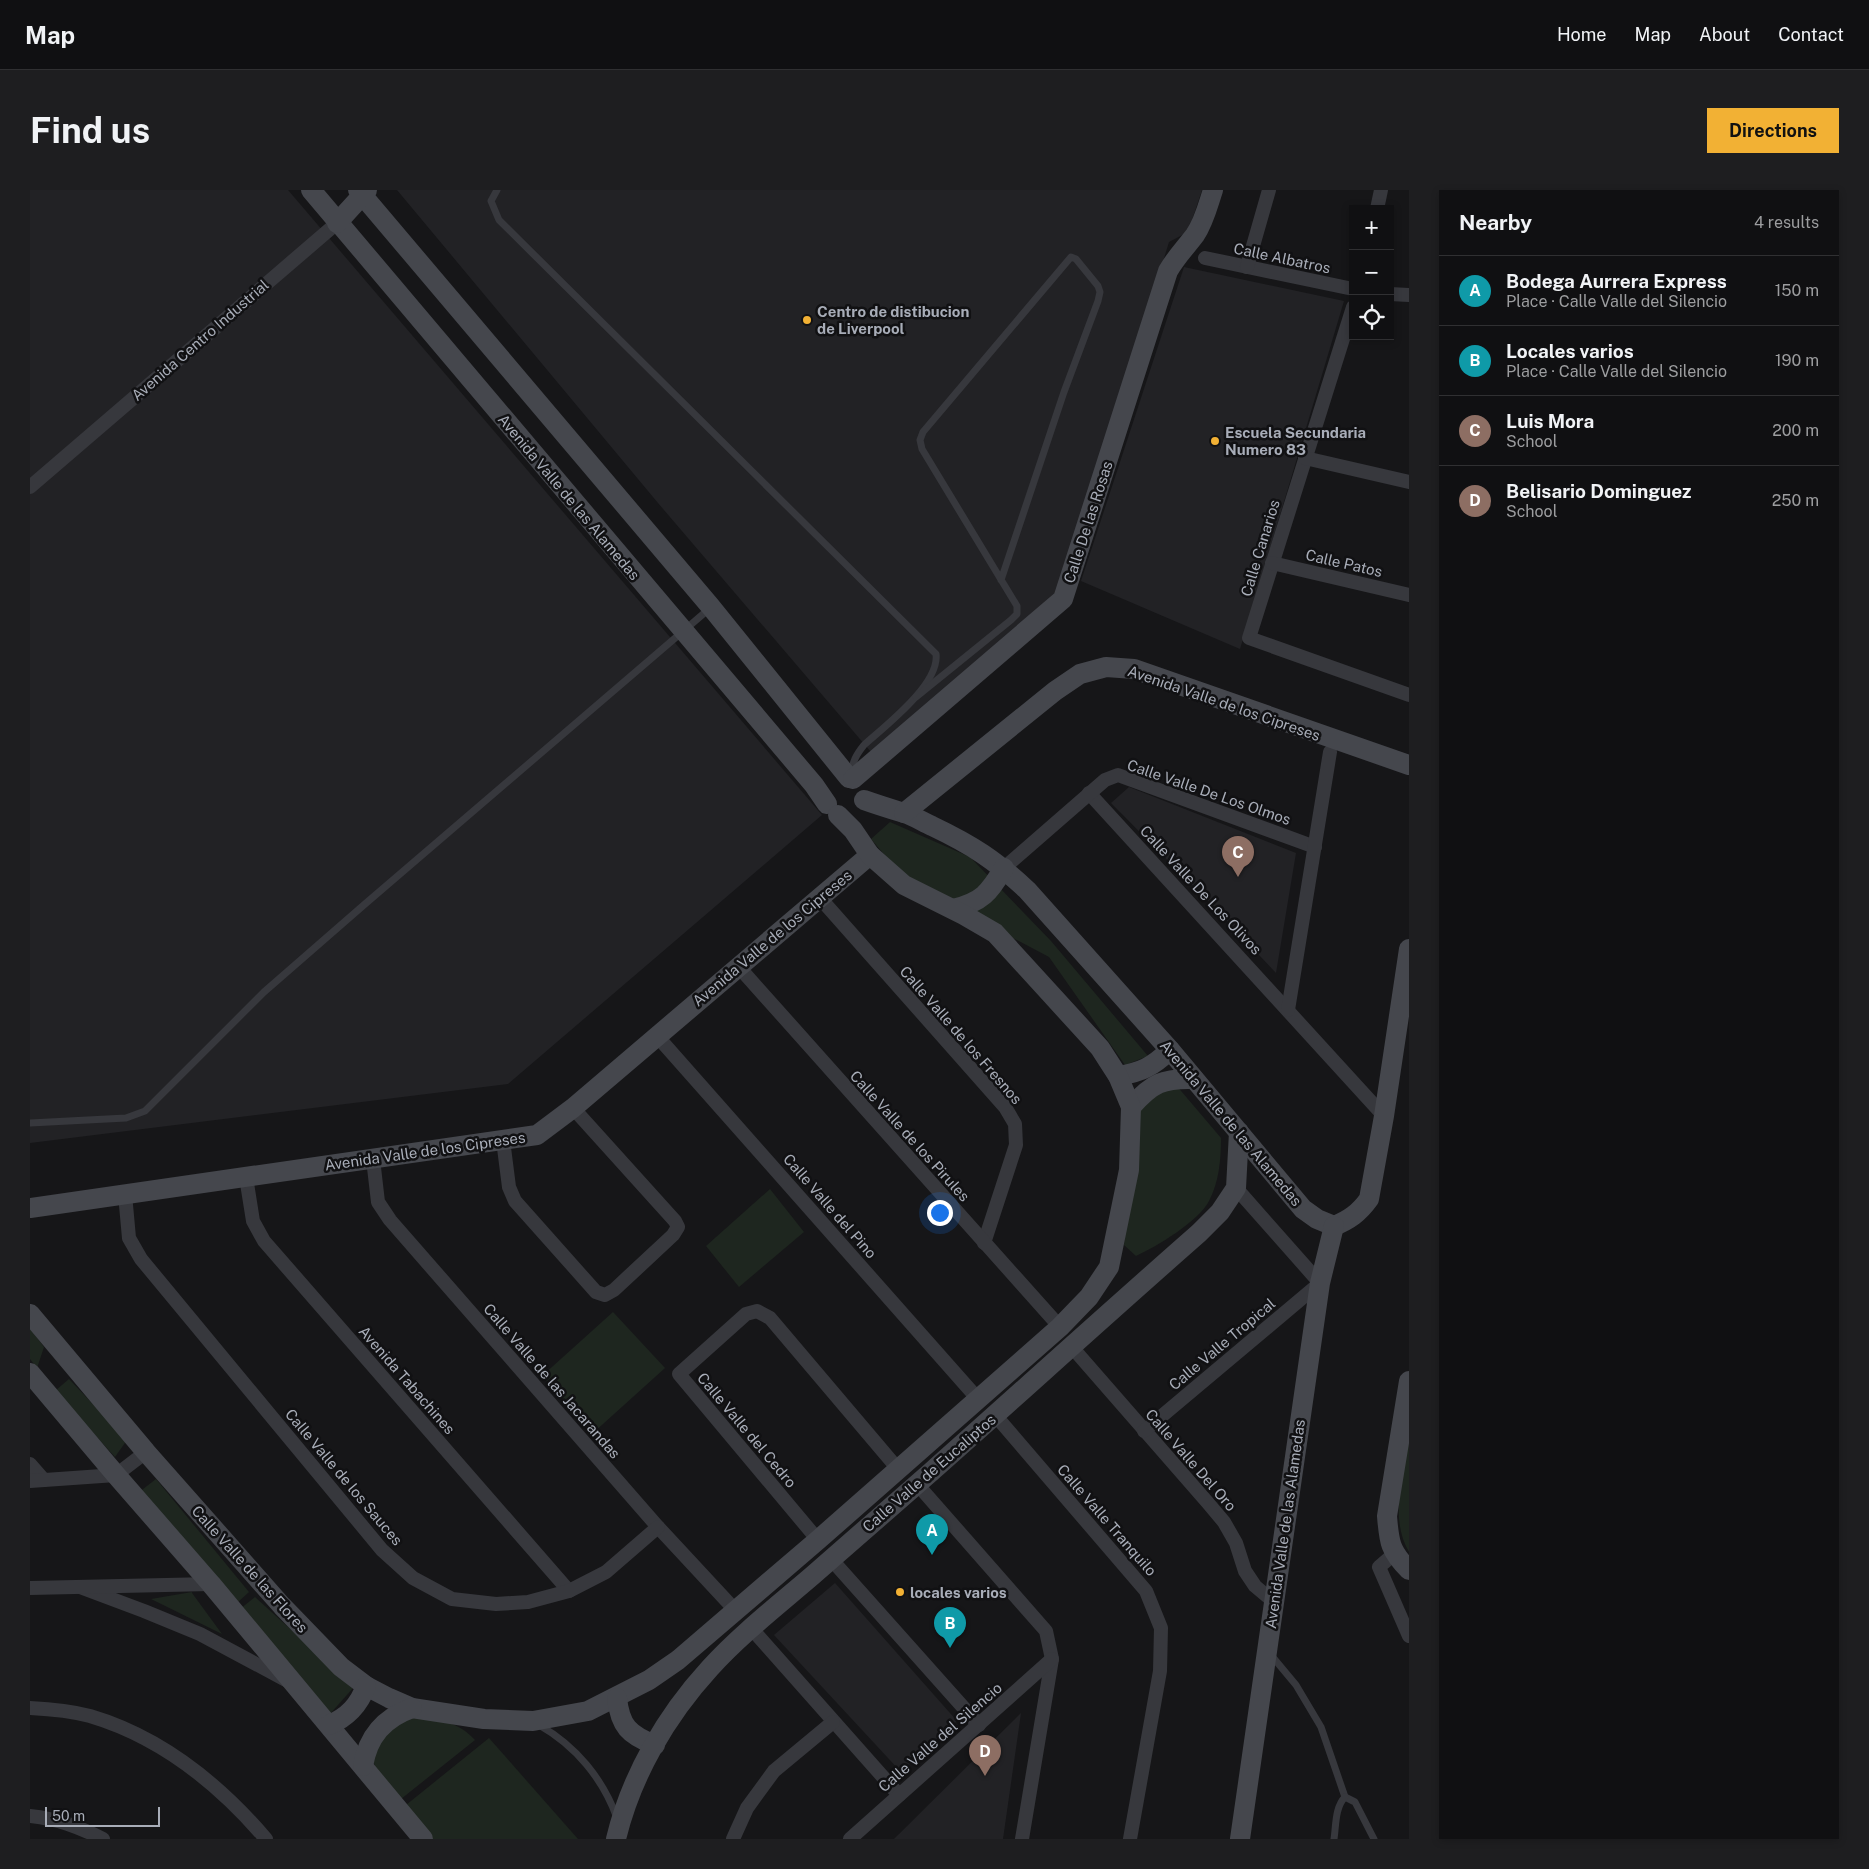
<!DOCTYPE html>
<html lang="en">
<head>
<meta charset="utf-8">
<style>
  :root { --surface:#101012; --page:#1e1e20; --text:#f1f3f6; --muted:#9c9d9f; --line:#303032; --accent:#f2b134 }
  body { margin:0; font-family:"Public Sans",sans-serif; background:var(--page); color:var(--text) }
  .controls { position:absolute; right:15px; top:15px; display:grid; overflow:hidden; border-radius:0px; box-shadow:0 2px 8px #0003 }
  .controls button { width:45px; height:45px; display:grid; place-items:center; padding:0; border:0; border-bottom:1px solid var(--line); background:var(--surface); color:var(--text); font:25px sans-serif }
  .scale { position:absolute; left:15px; bottom:12px; width:115px; box-sizing:border-box; padding-left:5px; border:2px solid #a8adb8; border-top:0; font-size:14px; line-height:18px; white-space:nowrap; color:#a8adb8; -webkit-text-stroke:4px #111113; paint-order:stroke }
  .you { position:absolute; left:909px; top:1022px; width:18px; height:18px; margin:-12px; border:4px solid #fff; border-radius:50%; background:#1a73e8; box-shadow:0 0 0 8px #1a73e833 }
  .badge { display:grid; place-items:center; width:32px; height:32px; border-radius:50%; background:var(--accent); color:#fff; font-size:16px; font-weight:700 }
  .pin { position:absolute; translate:-50% -41px; filter:drop-shadow(0 1px 2px #0008) }
  .pin::after { content:''; position:absolute; top:26px; width:18px; height:15px; background:inherit; clip-path:polygon(0 0,100% 0,50% 100%) }
  .list { margin:0; padding:0; list-style:none }
  h2 { display:flex; justify-content:space-between; align-items:center; height:65px; margin:0; padding:0 20px; font-size:21px }
  h2 small { font-size:16px; font-weight:400; color:var(--muted) }
  .list li { display:grid; grid-template-columns:32px 1fr auto; gap:15px; align-items:center; box-sizing:border-box; height:70px; padding:0 20px; border-top:1px solid var(--line) }
  .list b { display:block; font-size:19px; white-space:nowrap }
  .list p { margin:0; font-size:16px; white-space:nowrap; color:var(--muted) }
  .list em { font-size:16px; font-style:normal; color:var(--muted) }
  .icon { flex:none; width:28px; height:28px; fill:none; stroke:currentColor; stroke-width:2; stroke-linecap:round; stroke-linejoin:round }
  .map { position:relative; flex:none; width:1379px; height:1649px; overflow:hidden; border-radius:0px }
  header { display:flex; align-items:center; gap:30px; box-sizing:border-box; height:70px; padding:0 25px; background:var(--surface); border-bottom:1px solid var(--line) }
  header strong { font-size:24px }
  nav { display:flex; gap:28px; margin-inline-start:auto; font-size:18px }
  .intro { display:flex; align-items:center; justify-content:space-between; box-sizing:border-box; height:120px; padding:0 30px }
  h1 { margin:0; font-size:35px }
  .button { padding:12px 22px; border-radius:0px; background:var(--accent); color:#111; font-size:18px; font-weight:700 }
  main { display:flex; gap:30px; padding:0 30px }
  aside { flex:1; background:var(--surface); border-radius:0px; box-shadow:0 2px 8px #0003 }
  .map>svg:first-child { display:block }
  .built { fill:#222225 }
  .green { fill:#1e261f }
  .lines { fill:none; stroke-linecap:round; stroke-linejoin:round }
  .lane { stroke:#37383d; stroke-width:7 }
  .street { stroke:#37383d; stroke-width:14 }
  .secondary { stroke:#45474d; stroke-width:20 }
  .poi-dot { fill:#f2b134; stroke:#111113; stroke-width:2 }
  .labels { text-anchor:middle; dominant-baseline:central; stroke-width:5; stroke-linejoin:round; paint-order:stroke }
  .street-label { font-size:15px; fill:#a8adb8; stroke:#111113 }
  .poi-label { font-size:15px; font-weight:bold; fill:#a8adb8; stroke:#111113; text-anchor:start }
</style>
</head>
<body>
<header>
<strong>Map</strong>
<nav><a>Home</a><a>Map</a><a>About</a><a>Contact</a></nav>
</header>
<div class="intro"><h1>Find us</h1><a class="button">Directions</a></div>
<main>
<div class="map">
<svg width="1379" height="1649" viewBox="0 0 1379 1649">
  <rect width="100%" height="100%" fill="#161618"/>
  <g class="built">
    <path d="M0 0H258L792 625 478 894 0 953Z"/>
    <path d="M367 0H1172L1158 42 1139 52 1031 404 841 562 628 313Z"/>
    <path d="M1154 77 1314 111 1210 459 1051 391Z"/>
    <path d="M1099 597 1266 663 1246 783 1178 711 1081 613Z"/>
    <path d="M805 1393 927 1531 871 1582 744 1445Z"/>
    <path d="M991 1523 973 1649H864Z"/>
  </g>
  <g class="green">
    <path d="M860 632 940 667 1021 751 1118 866 1095 875 1019 767 894 701 864 676 841 649Z"/>
    <path d="M1146 895 1191 948C1191 970 1189 992 1179 1011 1169 1031 1126 1057 1106 1066L1094 1055 1109 911Z"/>
    <path d="M740 999 774 1042 709 1097 676 1056Z"/>
    <path d="M583 1122 635 1178 563 1243 512 1186Z"/>
    <path d="M0 1138 14 1157 7 1178 0 1169Z"/>
    <path d="M39 1189 97 1250 85 1267 25 1201Z"/>
    <path d="M1379 1247V1362C1359 1328 1373 1284 1379 1247Z"/>
    <path d="M126 1289 219 1402 208 1412 108 1303Z"/>
    <path d="M162 1402V1403L192 1444 121 1409Z"/>
    <path d="M225 1407 324 1497 300 1524 210 1419Z"/>
    <path d="M384 1523C408 1530 428 1531 445 1550L371 1609 346 1580 340 1559 349 1541Z"/>
    <path d="M459 1548 548 1649H403L376 1615Z"/>
  </g>
  <g class="lines">
    <g class="lane">
      <path d="M467 0 461 11 469 30 906 464C910 494 855 536 834 555 826 565 822 572 822 584"/>
      <path d="M886 507 981 430 987 424V416L892 259 890 250 893 242 1041 67 1046 69 1068 96 1070 102 1068 111 1034 202 971 390"/>
      <path d="M0 933 96 928 115 921 234 802 335 714 679 419"/>
      <path d="M1241 1465 1266 1495 1291 1537 1315 1607"/>
      <path d="M509 1535C546 1556 573 1589 587 1628"/>
      <path d="M1315 1607 1325 1612 1344 1649"/>
      <path d="M1304 1649C1306 1636 1305 1617 1315 1607"/>
    </g>
    <g class="street">
      <path d="M1347 19 1351 0"/>
      <path d="M1175 68 1323 99"/>
      <path d="M1217 77 1239 0"/>
      <path d="M1360 104 1379 105"/>
      <path d="M1323 117 1219 448 1379 505"/>
      <path d="M1275 268 1379 292"/>
      <path d="M0 297 307 33"/>
      <path d="M1242 373 1379 405"/>
      <path d="M1059 603 1354 926"/>
      <path d="M974 678 1075 590 1088 585 1285 657"/>
      <path d="M790 708 975 917 985 934 986 955 954 1053"/>
      <path d="M708 776 1030 1137"/>
      <path d="M1258 820 1300 562"/>
      <path d="M627 846 948 1209"/>
      <path d="M473 950 479 997 485 1011 566 1102 575 1105 584 1100 643 1045 648 1037 645 1031 543 918"/>
      <path d="M343 969 348 1012 360 1030 628 1337 706 1421"/>
      <path d="M216 987 223 1031 234 1051 539 1401"/>
      <path d="M95 1004 99 1048 111 1069 352 1360 383 1388 422 1409 466 1414 498 1412 539 1401 576 1382 628 1337"/>
      <path d="M1041 1156 1178 1313 1194 1332 1206 1353 1215 1381 1225 1396 1244 1412"/>
      <path d="M965 1225 1116 1401 1131 1438 1130 1481 1100 1649"/>
      <path d="M1114 1241 1290 1093 1206 998"/>
      <path d="M0 1274 14 1290"/>
      <path d="M0 1291 86 1285 116 1262"/>
      <path d="M887 1294 1016 1441 1022 1469 992 1649"/>
      <path d="M788 1350 649 1184 716 1124 727 1121 740 1128 868 1279"/>
      <path d="M1364 1364 1349 1377 1379 1446"/>
      <path d="M801 1369 949 1535"/>
      <path d="M50 1397 114 1421 170 1444 256 1490"/>
      <path d="M0 1398 181 1394"/>
      <path d="M721 1438 869 1605"/>
      <path d="M0 1518C20 1519 41 1521 60 1526 131 1547 189 1594 236 1649"/>
      <path d="M0 1626C28 1629 47 1636 73 1649"/>
      <path d="M703 1649 717 1618 744 1581 803 1532"/>
      <path d="M820 1649 1022 1469"/>
    </g>
    <g class="secondary">
      <path d="M281 0 784 595 797 614"/>
      <path d="M328 0 681 417 819 588"/>
      <path d="M307 33 337 0"/>
      <path d="M823 589 1033 409 1138 81C1146 67 1156 57 1165 45 1174 32 1178 15 1183 0"/>
      <path d="M834 610C848 615 861 619 874 623 884 626 893 632 902 636 942 655 965 670 997 700L1140 860 1273 1019 1287 1029 1304 1036"/>
      <path d="M874 623 1025 501 1050 484 1076 477 1104 479 1379 575"/>
      <path d="M923 719C952 712 959 703 974 678"/>
      <path d="M1088 886C1112 882 1122 877 1140 860"/>
      <path d="M1101 917C1122 893 1133 888 1164 889"/>
      <path d="M0 1018 507 945 543 918 840 665"/>
      <path d="M1304 1036C1319 1030 1329 1023 1339 1009L1354 926 1379 759"/>
      <path d="M0 1124 116 1262 252 1416 311 1477 336 1496 359 1508 382 1518 454 1529 503 1531 558 1521 619 1490 648 1470 788 1350 1030 1137 1059 1107 1079 1077 1099 980 1101 917 1088 886 1070 858 965 743 934 725 874 695 840 665 823 640 808 625"/>
      <path d="M0 1183 86 1285 181 1394 393 1649"/>
      <path d="M1379 1191 1357 1326C1359 1352 1360 1361 1379 1380"/>
      <path d="M587 1508C590 1536 599 1545 625 1555"/>
      <path d="M299 1535C318 1527 329 1515 336 1496"/>
      <path d="M333 1576C338 1546 354 1528 382 1518"/>
      <path d="M586 1649C601 1586 636 1526 680 1478 710 1445 747 1416 782 1386 821 1352 861 1317 901 1282 990 1203 1079 1122 1169 1043L1190 1022 1206 998 1209 942"/>
      <path d="M1210 1649 1290 1093 1304 1036"/>
    </g>
  </g>
  <g class="poi-dot">
    <circle cx="777" cy="130" r="5"/>
    <circle cx="1185" cy="251" r="5"/>
    <circle cx="870" cy="1402" r="5"/>
  </g>
  <g class="labels">
    <g class="street-label">
      <text transform="translate(1252 68) rotate(12)">Calle Albatros</text>
      <text transform="translate(170 150) rotate(-41)">Avenida Centro Industrial</text>
      <text transform="translate(539 307) rotate(50)">Avenida Valle de las Alamedas</text>
      <text transform="translate(1058 332) rotate(-72)">Calle De las Rosas</text>
      <text transform="translate(1230 358) rotate(-73)">Calle Canarios</text>
      <text transform="translate(1314 373) rotate(13)">Calle Patos</text>
      <text transform="translate(1194 513) rotate(19)">Avenida Valle de los Cipreses</text>
      <text transform="translate(1179 602) rotate(19)">Calle Valle De Los Olmos</text>
      <text transform="translate(1171 700) rotate(47)">Calle Valle De Los Olivos</text>
      <text transform="translate(742 748) rotate(-40)">Avenida Valle de los Cipreses</text>
      <text transform="translate(931 845) rotate(49)">Calle Valle de los Fresnos</text>
      <text transform="translate(1201 933) rotate(50)">Avenida Valle de las Alamedas</text>
      <text transform="translate(880 946) rotate(48)">Calle Valle de los Pirules</text>
      <text transform="translate(395 961) rotate(-8)">Avenida Valle de los Cipreses</text>
      <text transform="translate(800 1016) rotate(49)">Calle Valle del Pino</text>
      <text transform="translate(1192 1154) rotate(-40)">Calle Valle Tropical</text>
      <text transform="translate(377 1190) rotate(49)">Avenida Tabachines</text>
      <text transform="translate(522 1191) rotate(49)">Calle Valle de las Jacarandas</text>
      <text transform="translate(717 1240) rotate(50)">Calle Valle del Cedro</text>
      <text transform="translate(1161 1270) rotate(49)">Calle Valle Del Oro</text>
      <text transform="translate(899 1283) rotate(-41)">Calle Valle de Eucaliptos</text>
      <text transform="translate(314 1287) rotate(50)">Calle Valle de los Sauces</text>
      <text transform="translate(1077 1330) rotate(49)">Calle Valle Tranquilo</text>
      <text transform="translate(1255 1334) rotate(-82)">Avenida Valle de las Alamedas</text>
      <text transform="translate(220 1379) rotate(48)">Calle Valle de las Flores</text>
      <text transform="translate(910 1547) rotate(-41)">Calle Valle del Silencio</text>
    </g>
    <g class="poi-label">
      <text x="787" y="121">Centro de distibucion<tspan x="787" dy="17">de Liverpool</tspan></text>
      <text x="1195" y="242">Escuela Secundaria<tspan x="1195" dy="17">Numero 83</tspan></text>
      <text x="880" y="1402">locales varios</text>
    </g>
  </g>
</svg>
<div class="controls">
<button>+</button>
<button>−</button>
<button><svg class="icon" aria-label="locate" viewBox="0 0 24 24"><circle cx="12" cy="12" r="6"/><path d="M12 2v4M12 18v4M2 12h4M18 12h4"/></svg></button>
</div>
<div class="scale">50 m</div>
<div class="you"></div>
<div class="pin badge" style="left:902px;top:1365px;background:#0f9aa8">A</div>
<div class="pin badge" style="left:920px;top:1458px;background:#0f9aa8">B</div>
<div class="pin badge" style="left:1208px;top:687px;background:#8d6e63">C</div>
<div class="pin badge" style="left:955px;top:1586px;background:#8d6e63">D</div>
</div>
<aside>
<h2>Nearby<small>4 results</small></h2>
<ul class="list">
<li><span class="badge" style="background:#0f9aa8">A</span><div><b>Bodega Aurrera Express</b><p>Place · Calle Valle del Silencio</p></div><em>150 m</em></li>
<li><span class="badge" style="background:#0f9aa8">B</span><div><b>Locales varios</b><p>Place · Calle Valle del Silencio</p></div><em>190 m</em></li>
<li><span class="badge" style="background:#8d6e63">C</span><div><b>Luis Mora</b><p>School</p></div><em>200 m</em></li>
<li><span class="badge" style="background:#8d6e63">D</span><div><b>Belisario Dominguez</b><p>School</p></div><em>250 m</em></li>
</ul>
</aside>
</main>
</body>
</html>
